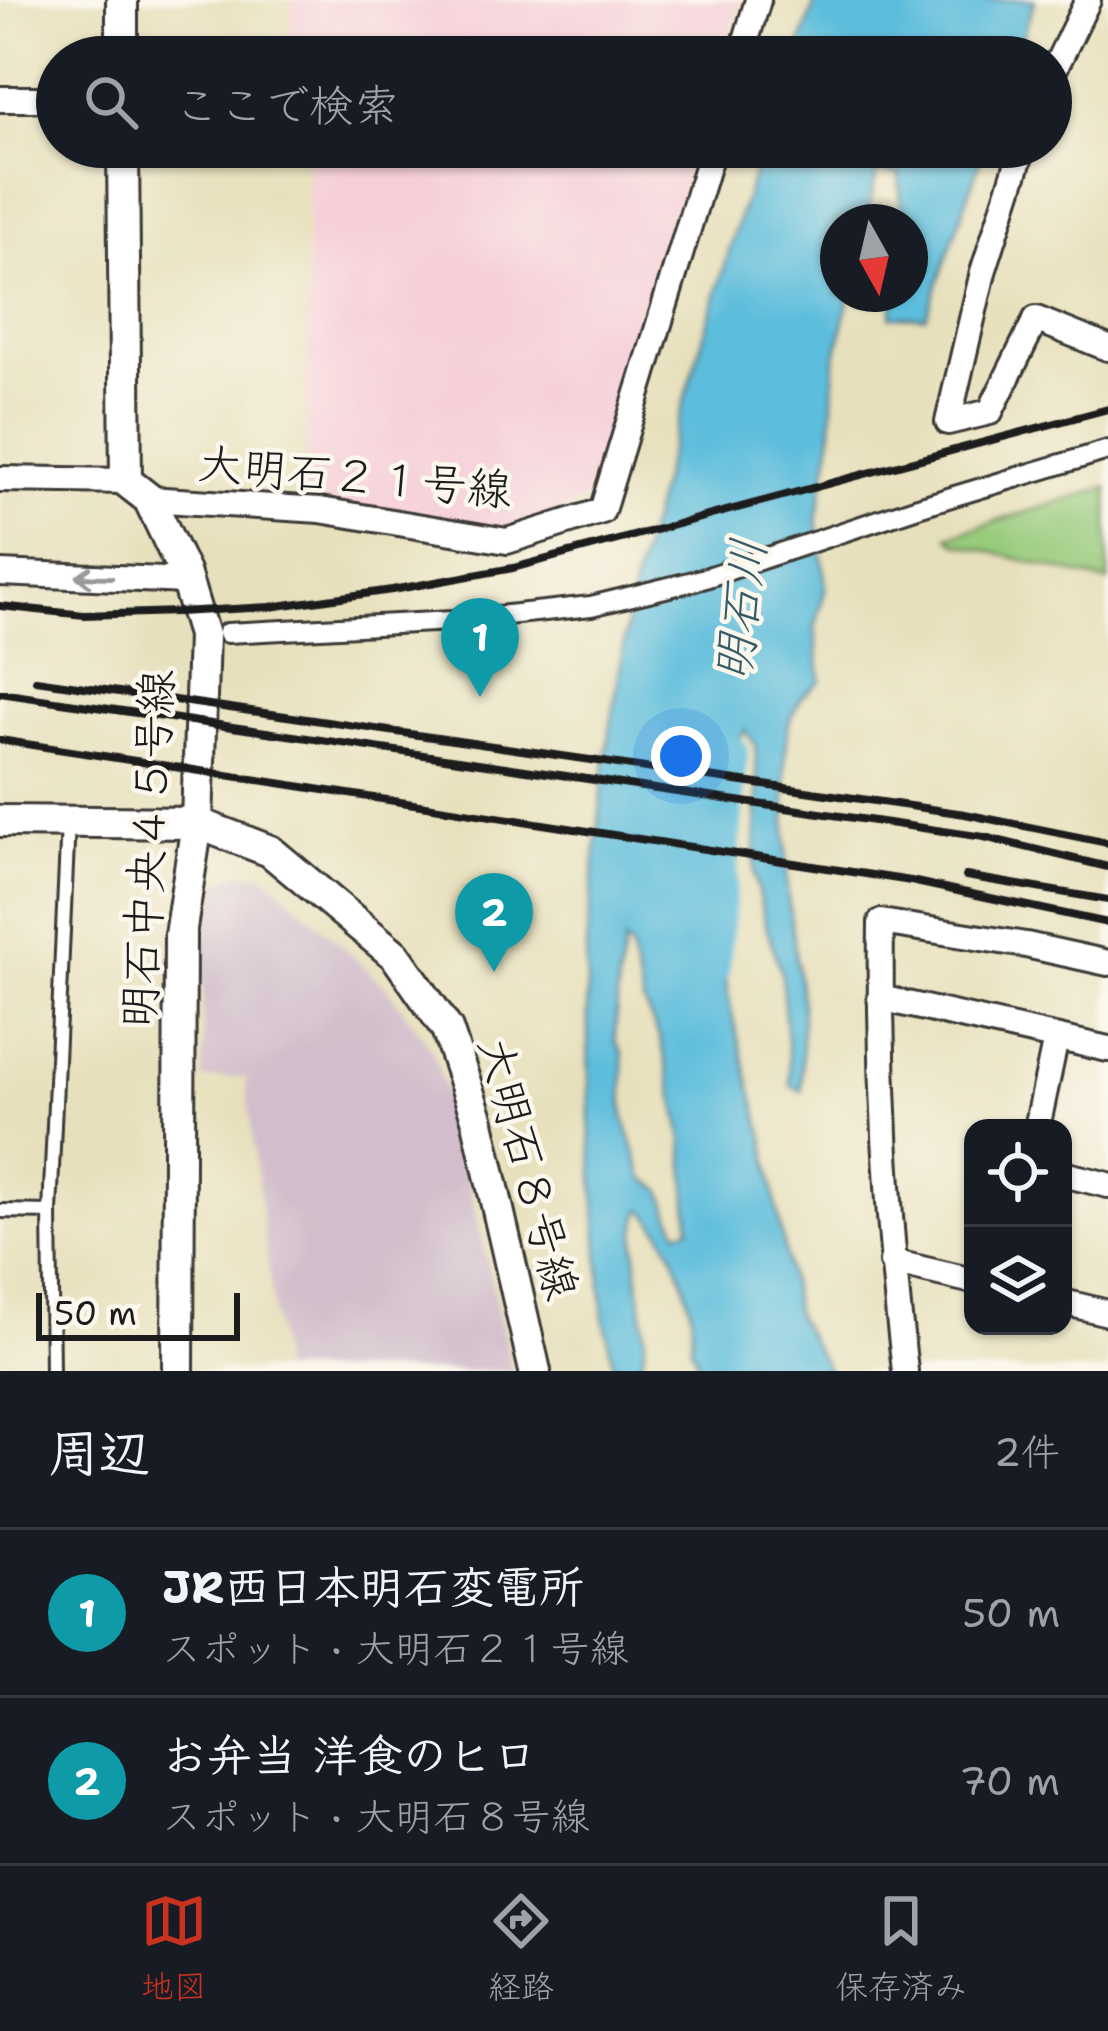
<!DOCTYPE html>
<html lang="ja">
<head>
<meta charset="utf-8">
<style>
  :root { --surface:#171b24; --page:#242831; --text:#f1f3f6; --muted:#9ea1a6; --line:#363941; --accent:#c8321e }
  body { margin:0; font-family:"Shantell Sans","Klee One",sans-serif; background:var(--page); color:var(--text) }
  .controls { position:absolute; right:36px; bottom:36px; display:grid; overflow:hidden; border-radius:24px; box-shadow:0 3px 9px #0004 }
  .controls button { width:108px; height:108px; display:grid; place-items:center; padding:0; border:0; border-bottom:3px solid var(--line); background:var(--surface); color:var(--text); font:60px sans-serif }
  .compass { position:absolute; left:820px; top:204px; width:108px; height:108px; border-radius:50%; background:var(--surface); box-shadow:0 3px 9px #0004; rotate:172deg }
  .scale { position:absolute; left:36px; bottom:30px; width:204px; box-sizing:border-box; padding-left:12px; border:6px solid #1c1c1c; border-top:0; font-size:33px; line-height:42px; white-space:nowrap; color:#1c1c1c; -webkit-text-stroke:9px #fbf7ec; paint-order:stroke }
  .you { position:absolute; left:681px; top:756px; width:42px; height:42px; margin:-30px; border:9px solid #fff; border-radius:50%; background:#1a73e8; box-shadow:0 0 0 18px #1a73e833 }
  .badge { display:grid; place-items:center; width:78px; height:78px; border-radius:50%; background:var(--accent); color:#fff; font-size:39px; font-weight:700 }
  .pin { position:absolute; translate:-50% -99px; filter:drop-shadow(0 3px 6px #0008) }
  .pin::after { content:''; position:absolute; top:63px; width:42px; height:36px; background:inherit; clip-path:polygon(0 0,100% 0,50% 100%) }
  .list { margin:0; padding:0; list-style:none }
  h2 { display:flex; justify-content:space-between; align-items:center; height:156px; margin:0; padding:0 48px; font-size:51px }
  h2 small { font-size:39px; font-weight:400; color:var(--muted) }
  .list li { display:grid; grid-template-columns:78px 1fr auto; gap:36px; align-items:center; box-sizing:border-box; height:168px; padding:0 48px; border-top:3px solid var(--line) }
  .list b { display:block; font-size:45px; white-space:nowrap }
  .list p { margin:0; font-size:39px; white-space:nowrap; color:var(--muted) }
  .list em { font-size:39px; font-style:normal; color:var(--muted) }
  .icon { flex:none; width:66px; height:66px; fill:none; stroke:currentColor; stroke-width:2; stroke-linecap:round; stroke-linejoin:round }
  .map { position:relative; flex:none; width:1108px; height:1371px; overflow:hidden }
  .search { position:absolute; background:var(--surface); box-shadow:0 3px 9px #0004; left:36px; right:36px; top:36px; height:132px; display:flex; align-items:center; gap:30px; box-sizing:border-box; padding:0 42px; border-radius:66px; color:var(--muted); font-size:45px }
  .sheet { height:492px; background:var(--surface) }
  nav { display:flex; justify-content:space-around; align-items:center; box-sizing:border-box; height:168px; border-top:3px solid var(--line); background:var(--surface); font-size:33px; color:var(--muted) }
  nav a { display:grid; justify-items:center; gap:6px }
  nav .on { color:var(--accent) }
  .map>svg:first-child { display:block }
  .built { fill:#f6cfd9 }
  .industrial { fill:#d1bdcb }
  .green { fill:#98cb7c; stroke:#5a744c; stroke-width:3 }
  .water { fill:#5dbddc; stroke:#3c6c7c; stroke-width:3; fill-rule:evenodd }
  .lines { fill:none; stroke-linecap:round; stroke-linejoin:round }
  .river { stroke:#5dbddc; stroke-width:48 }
  .service-casing { stroke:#3a3934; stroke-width:18 }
  .pedestrian-casing { stroke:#3a3934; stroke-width:24 }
  .minor-casing { stroke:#3a3934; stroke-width:30 }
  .tertiary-casing { stroke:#3a3934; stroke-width:36 }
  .service { stroke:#fff; stroke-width:12 }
  .pedestrian { stroke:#fff; stroke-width:18 }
  .minor { stroke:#fff; stroke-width:24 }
  .tertiary { stroke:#fff; stroke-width:30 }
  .rail { stroke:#1c1c1c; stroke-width:8 }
  .oneway { stroke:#999 }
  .labels { text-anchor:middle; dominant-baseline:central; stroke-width:9; stroke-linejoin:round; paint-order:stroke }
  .street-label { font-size:45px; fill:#1c1c1c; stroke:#fbf7ec }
  .water-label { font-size:48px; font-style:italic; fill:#365c69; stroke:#fbf7ec }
</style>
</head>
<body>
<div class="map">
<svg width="1108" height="1371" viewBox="0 0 1108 1371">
  <rect width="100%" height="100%" fill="#fbf7ec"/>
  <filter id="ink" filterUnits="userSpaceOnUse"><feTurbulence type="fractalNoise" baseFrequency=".00833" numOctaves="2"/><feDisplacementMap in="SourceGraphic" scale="24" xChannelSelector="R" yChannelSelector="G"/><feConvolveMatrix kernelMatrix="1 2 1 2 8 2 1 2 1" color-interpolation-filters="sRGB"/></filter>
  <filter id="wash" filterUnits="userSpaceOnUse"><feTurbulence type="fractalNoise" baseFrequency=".004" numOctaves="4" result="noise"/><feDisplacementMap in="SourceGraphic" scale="48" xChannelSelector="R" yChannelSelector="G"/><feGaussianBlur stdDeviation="2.7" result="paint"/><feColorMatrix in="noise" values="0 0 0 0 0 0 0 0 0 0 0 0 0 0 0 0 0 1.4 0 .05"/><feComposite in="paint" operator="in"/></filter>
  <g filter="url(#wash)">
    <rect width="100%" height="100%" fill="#e7e0bc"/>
    <g class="built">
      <path d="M291 0H741L723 57H290Z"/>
      <path d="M308 147H696L586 500 503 535 305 499Z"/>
    </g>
    <path class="industrial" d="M239 873 265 875 389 990 433 1052 454 1118 512 1371H281L245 1077 203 1079V904L216 883Z"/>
    <path class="green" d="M1108 487V582L956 543 949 536Z"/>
    <g class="water">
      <path d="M816 0H1035L1015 57H796Z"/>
      <path d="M763 147H985L926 317 891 316 896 294H910V222H901L899 174 877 172 866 222H838V294H850L835 361 831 445 817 519 826 587 815 628 821 680 801 698 789 723 785 756 787 890 802 1002V1091L791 1086 781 973 764 919 754 874 758 792 755 745 745 730 726 761 709 887 732 1015 765 1141 796 1316 829 1371H702L690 1345C700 1311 670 1231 642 1209 626 1238 646 1307 645 1343 645 1353 641 1362 638 1371H614L603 1312 590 1125 586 944 605 763 632 591 671 445 741 211ZM625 942 630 948 643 1002 660 1038 679 1118 683 1141 690 1228 678 1232 661 1189 644 1178 624 1117 623 1055 615 1040 618 982Z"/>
    </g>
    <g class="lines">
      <path class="river" d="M706 966 724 754"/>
    </g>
  </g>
  <g filter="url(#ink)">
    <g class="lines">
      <g class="service-casing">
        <g id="service">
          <path d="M0 1211 50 1212"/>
          <path d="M52 1371 50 1212 68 822"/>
        </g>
      </g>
      <g class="pedestrian-casing">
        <path id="pedestrian" d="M227 633 452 621 591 606 702 579 918 507 1108 450"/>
      </g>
      <g class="minor-casing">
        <g id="minor">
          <path d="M741 57 758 0"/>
          <path d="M1051 76 1088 0"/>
          <path d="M0 99H57"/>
          <path d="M1023 147 983 272 948 422 990 412 1036 319 1108 348"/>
          <path d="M0 479 126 481"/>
          <path d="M149 499 320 510 507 541 602 511 713 147"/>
          <path d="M0 573 187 581"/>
          <path d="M880 998 1108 1049"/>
          <path d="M1037 1128 1056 1038"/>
          <path d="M1063 1174 1108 1185"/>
          <path d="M892 1262 973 1281"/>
          <path d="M1063 1302 1108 1313"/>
          <path d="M905 1371C887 1221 879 1072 881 922L1026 945 1108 963"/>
        </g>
      </g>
      <g class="tertiary-casing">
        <g id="tertiary">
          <path d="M122 0V57"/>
          <path d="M123 147 126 481 149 499 184 572 203 635 197 823 180 935 178 1371"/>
          <path d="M0 821 197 823 270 851 396 956 447 1029 477 1118 535 1371"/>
        </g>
      </g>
      <use href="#service" class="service"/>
      <use href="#pedestrian" class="pedestrian"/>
      <use href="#minor" class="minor"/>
      <use href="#tertiary" class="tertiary"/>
      <g class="rail">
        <path d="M0 606 84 615 178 612 270 607 392 590 513 568 1108 409"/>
        <path d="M36 680 965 814 1108 843"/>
        <path d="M0 693 984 837 1108 867"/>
        <path d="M0 740 911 881 1108 923"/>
        <path d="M966 876 1108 900"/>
      </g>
    </g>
    <defs><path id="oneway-shaft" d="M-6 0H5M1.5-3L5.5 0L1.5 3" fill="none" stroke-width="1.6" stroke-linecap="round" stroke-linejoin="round" transform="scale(3)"/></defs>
    <use class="oneway" href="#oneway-shaft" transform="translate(94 577) rotate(-178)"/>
  </g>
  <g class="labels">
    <g class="street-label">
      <text transform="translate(355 476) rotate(5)">大明石２１号線</text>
      <text transform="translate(147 849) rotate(-87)">明石中央４５号線</text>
      <text transform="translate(529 1168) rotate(75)">大明石８号線</text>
    </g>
    <g class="water-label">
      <text transform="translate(740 610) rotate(-83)">明石川</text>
    </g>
  </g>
</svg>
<div class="controls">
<button><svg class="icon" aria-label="locate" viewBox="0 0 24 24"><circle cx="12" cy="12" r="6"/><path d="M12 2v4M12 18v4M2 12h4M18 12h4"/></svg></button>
<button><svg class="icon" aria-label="layers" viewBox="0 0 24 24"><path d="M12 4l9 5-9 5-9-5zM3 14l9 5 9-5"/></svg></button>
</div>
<svg class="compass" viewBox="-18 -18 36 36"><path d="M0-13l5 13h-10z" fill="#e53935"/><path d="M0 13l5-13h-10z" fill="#9ea1a6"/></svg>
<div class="scale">50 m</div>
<div class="you"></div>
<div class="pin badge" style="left:480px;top:697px;background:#0f9aa8">1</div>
<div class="pin badge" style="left:494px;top:972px;background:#0f9aa8">2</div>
<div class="search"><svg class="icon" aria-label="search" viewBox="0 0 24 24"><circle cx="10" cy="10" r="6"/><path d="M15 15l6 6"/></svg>ここで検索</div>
</div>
<section class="sheet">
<h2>周辺<small>2件</small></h2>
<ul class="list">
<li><span class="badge" style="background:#0f9aa8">1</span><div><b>JR西日本明石変電所</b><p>スポット · 大明石２１号線</p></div><em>50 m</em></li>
<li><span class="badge" style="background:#0f9aa8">2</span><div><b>お弁当 洋食のヒロ</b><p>スポット · 大明石８号線</p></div><em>70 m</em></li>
</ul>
</section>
<nav>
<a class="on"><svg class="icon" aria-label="map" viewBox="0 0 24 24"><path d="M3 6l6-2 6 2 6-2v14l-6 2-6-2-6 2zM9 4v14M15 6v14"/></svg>地図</a>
<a><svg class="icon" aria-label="directions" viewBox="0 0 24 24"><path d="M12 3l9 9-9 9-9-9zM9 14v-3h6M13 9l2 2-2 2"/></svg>経路</a>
<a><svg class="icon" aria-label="saved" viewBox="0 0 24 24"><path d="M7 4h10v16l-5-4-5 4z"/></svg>保存済み</a>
</nav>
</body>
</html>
